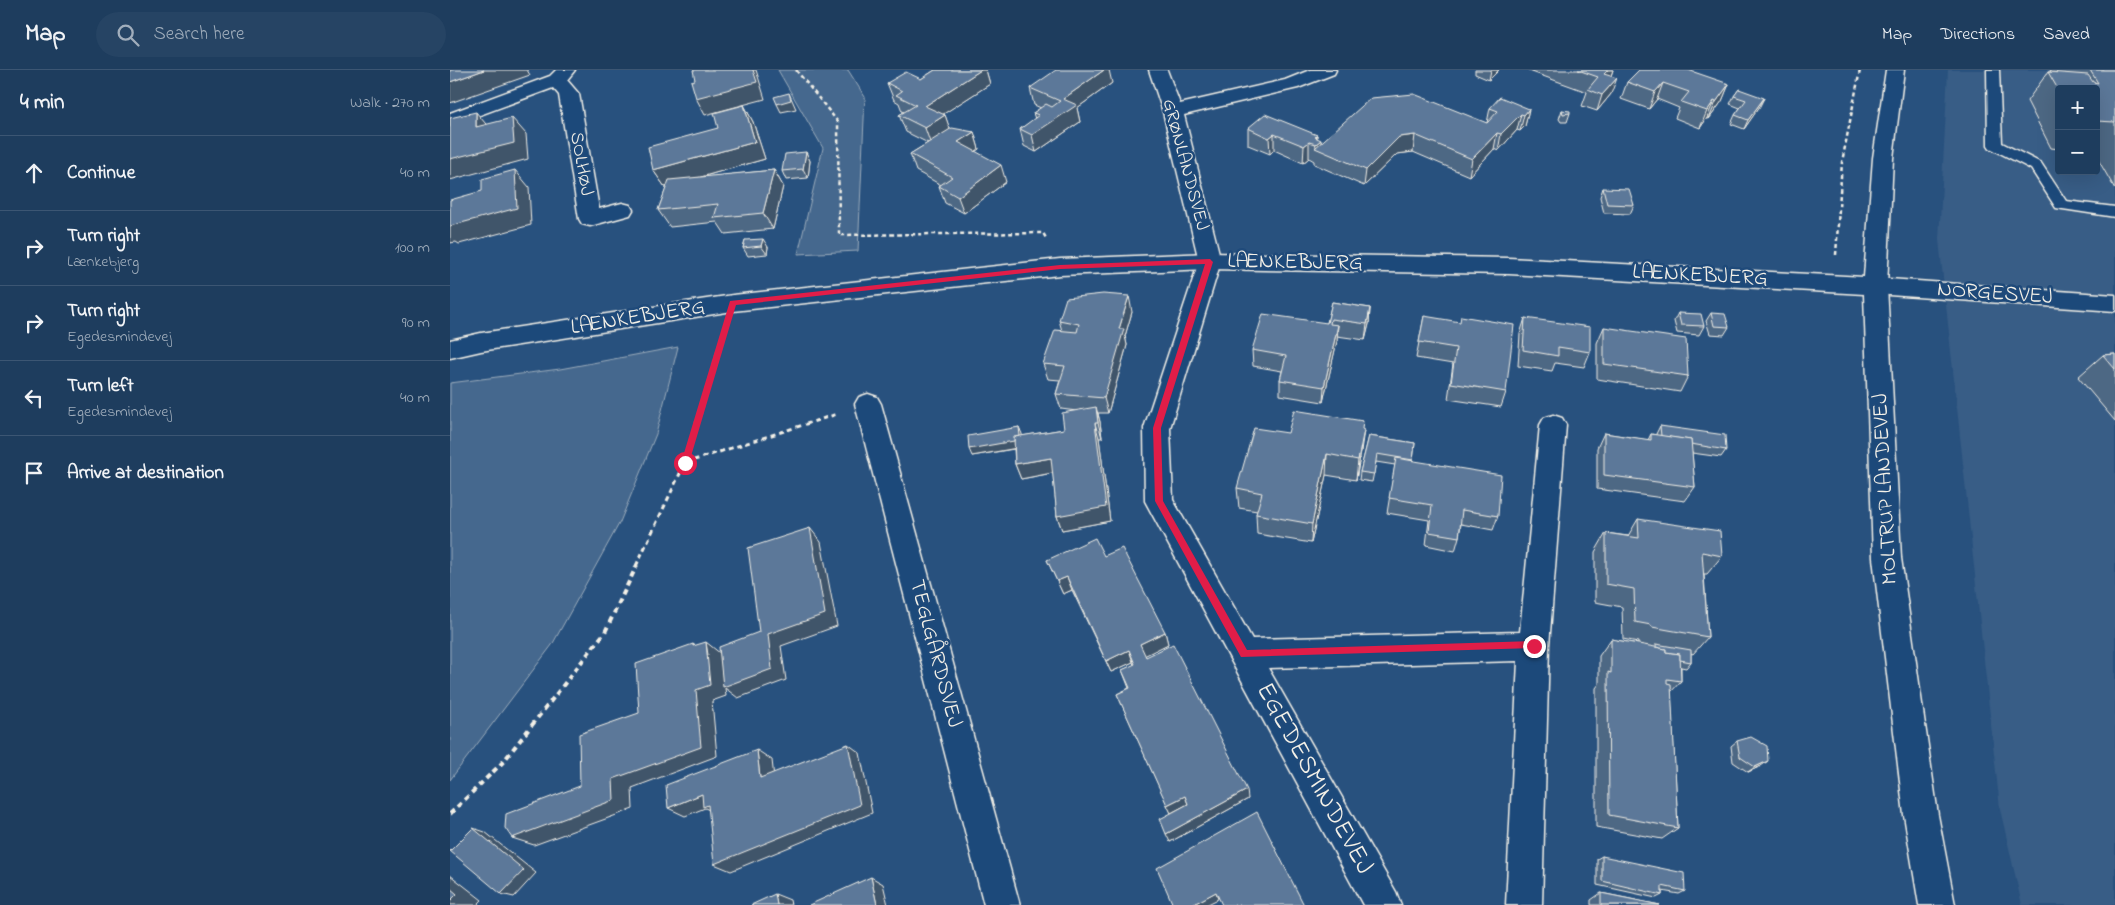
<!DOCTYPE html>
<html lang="en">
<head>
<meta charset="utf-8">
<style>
  :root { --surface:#1e3d5e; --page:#264464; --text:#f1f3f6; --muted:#a1aebc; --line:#3c5673 }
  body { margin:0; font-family:"Indie Flower",sans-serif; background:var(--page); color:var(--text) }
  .controls { position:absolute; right:15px; top:15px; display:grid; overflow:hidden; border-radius:5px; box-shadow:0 5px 20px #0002 }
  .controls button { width:45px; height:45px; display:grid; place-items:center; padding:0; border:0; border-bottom:1px solid var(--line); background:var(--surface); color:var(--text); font:25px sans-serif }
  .stop { position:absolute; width:15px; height:15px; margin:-11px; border:4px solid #e11d48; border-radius:50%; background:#fff }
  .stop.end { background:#e11d48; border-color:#fff; box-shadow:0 1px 5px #0008 }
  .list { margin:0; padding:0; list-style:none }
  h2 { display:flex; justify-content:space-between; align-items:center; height:65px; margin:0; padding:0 20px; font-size:21px }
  h2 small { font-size:16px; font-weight:400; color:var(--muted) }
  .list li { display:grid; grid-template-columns:32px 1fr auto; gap:15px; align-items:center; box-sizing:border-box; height:75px; padding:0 20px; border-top:1px solid var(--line) }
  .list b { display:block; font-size:19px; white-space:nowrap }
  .list p { margin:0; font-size:16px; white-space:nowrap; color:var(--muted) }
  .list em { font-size:16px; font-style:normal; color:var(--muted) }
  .icon { flex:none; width:28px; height:28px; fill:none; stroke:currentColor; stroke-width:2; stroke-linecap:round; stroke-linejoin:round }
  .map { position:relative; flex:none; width:1665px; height:835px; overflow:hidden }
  header { display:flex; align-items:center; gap:30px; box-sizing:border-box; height:70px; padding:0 25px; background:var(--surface); border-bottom:1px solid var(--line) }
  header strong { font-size:24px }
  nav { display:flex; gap:28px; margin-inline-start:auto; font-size:18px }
  .search { width:350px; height:45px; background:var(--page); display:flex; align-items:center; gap:12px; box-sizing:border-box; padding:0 18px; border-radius:28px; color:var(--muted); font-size:19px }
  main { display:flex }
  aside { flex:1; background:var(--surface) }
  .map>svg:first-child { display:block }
  .built { fill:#375d86; fill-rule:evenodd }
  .green { fill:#45688e; stroke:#9cacbb }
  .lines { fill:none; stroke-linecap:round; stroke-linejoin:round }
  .service-casing { stroke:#f4f1e8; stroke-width:3 }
  .minor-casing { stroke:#f4f1e8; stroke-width:3 }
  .tertiary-casing { stroke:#f4f1e8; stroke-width:3 }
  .path-far2 { stroke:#f4f1e8; stroke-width:2.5; stroke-dasharray:4 3; stroke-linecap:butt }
  .path-far1 { stroke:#f4f1e8; stroke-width:3; stroke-dasharray:5 4; stroke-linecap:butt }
  .path { stroke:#f4f1e8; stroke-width:4; stroke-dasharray:5.5 4.5; stroke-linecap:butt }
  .service { fill:#1f4a7a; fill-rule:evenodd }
  .minor { fill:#1f4a7a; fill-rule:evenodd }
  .tertiary { fill:#1f4a7a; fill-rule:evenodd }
  .wall { fill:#4e6784; stroke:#f4f1e8 }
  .shaded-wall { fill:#40546b; stroke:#f4f1e8 }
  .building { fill:#5b7899; stroke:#f4f1e8 }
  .route { fill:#e11d48 }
  .labels { text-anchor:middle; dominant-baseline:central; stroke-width:5; stroke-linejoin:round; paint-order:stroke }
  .far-street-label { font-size:19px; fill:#f4f1e8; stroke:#1f4a7a }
  .street-label { font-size:22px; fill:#f4f1e8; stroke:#1f4a7a }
  .near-street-label { font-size:26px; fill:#f4f1e8; stroke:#1f4a7a }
</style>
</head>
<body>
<header>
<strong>Map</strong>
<div class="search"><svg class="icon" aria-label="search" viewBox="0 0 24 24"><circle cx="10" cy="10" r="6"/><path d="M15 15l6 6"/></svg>Search here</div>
<nav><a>Map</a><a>Directions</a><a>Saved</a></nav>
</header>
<main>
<aside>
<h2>4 min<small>Walk · 270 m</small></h2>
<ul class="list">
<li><svg class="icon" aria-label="ahead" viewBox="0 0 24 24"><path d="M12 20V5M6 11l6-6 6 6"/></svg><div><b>Continue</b></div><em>40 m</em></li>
<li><svg class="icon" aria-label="right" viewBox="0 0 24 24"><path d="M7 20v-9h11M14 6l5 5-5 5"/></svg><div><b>Turn right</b><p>Lænkebjerg</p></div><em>100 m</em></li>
<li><svg class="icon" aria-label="right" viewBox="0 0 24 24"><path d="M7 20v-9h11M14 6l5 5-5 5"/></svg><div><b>Turn right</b><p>Egedesmindevej</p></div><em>90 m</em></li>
<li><svg class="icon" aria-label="left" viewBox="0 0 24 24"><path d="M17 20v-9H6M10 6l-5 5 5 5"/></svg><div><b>Turn left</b><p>Egedesmindevej</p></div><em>40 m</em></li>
<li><svg class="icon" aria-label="arrive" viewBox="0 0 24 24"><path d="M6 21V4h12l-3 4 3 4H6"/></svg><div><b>Arrive at destination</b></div></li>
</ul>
</aside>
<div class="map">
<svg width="1665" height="835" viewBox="0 0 1665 835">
  <rect width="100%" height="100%" fill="#28517e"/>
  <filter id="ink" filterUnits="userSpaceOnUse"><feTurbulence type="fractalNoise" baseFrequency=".02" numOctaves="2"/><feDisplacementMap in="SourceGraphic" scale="10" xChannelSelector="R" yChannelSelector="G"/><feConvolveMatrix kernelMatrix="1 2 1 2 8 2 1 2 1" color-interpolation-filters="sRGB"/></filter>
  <g filter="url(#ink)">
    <path class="built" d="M1498 0H1665V835H1572L1550 739 1489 170ZM1609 19H1646V101H1609Z"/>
    <g class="green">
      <path d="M328 0H398L415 27 408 181 348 184 373 78Z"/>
      <path d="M228 277 206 364 170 452 102 575 0 710V313L110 299Z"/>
    </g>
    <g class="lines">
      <g class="service-casing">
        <path id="service" d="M1537 0H1549L1552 73 1591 93 1616 131 1665 137V147L1606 138 1581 99 1540 78 1538 75Z"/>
      </g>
      <g class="minor-casing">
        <g id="minor">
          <path d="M106 0H125L117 10 129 24 149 139 172 133 180 135 183 140 180 145 140 156 132 154 129 149 109 25 103 18 0 56V43L100 6Z"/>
          <path d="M699 0H717L730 34 835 10 860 0H886L884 4 848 18 734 45 771 191 720 358 723 430 802 569 1070 562 1090 355 1094 348 1103 345 1112 348 1116 355 1099 576 1092 835H1056L1068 591 818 598 946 822 951 835H913L695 431 694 358 749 191 713 42Z"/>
          <path d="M1425 208 1665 225V241L1425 224 1417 222 1413 216 1417 210Z"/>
          <path d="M418 324 427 327 431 334 570 835H534L405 334 409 327Z"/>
        </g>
      </g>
      <g class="tertiary-casing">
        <path id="tertiary" d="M1436 0H1454L1443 88 1437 216 1451 488 1488 745 1505 835H1469L1454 745 1423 488 1414 224 1059 204 760 199 610 205 283 241 31 281 0 288V270L31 263 283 225 610 189 760 183 1059 188 1414 207 1423 88Z"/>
      </g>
      <g class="path-far2">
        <path d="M346 0 388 52 389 165 593 163 597 170"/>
        <path d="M1386 185 1392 92 1410 0"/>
      </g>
      <g class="path-far1">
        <path d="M235 393 387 344"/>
        <path d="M186 496 235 393 274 262"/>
      </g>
      <path class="path" d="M0 744 53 692 155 562 187 495"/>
      <use href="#service" class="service"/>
      <use href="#minor" class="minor"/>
      <use href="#tertiary" class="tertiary"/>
    </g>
    <g class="wall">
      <path d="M485 0H536L540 14 493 44 495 45 500 60 524 62 529 79 525 81 556 112 514 143 495 133 489 116 491 115 466 101 460 84 478 73 456 62 449 45 454 42 452 41 449 33 444 30 437 13 471 9Z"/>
      <path d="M1025 0H1049L1039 10 1025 4Z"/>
      <path d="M1079 0H1163L1161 6V24L1147 41 1132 36 1137 22 1079 1Z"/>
      <path d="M1600 0H1665V119L1646 86V19H1609V79L1601 78 1577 31 1598 2H1601Z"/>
      <path d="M1177 12 1279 14 1272 31 1259 49 1257 48 1250 58 1225 48 1229 38 1207 29 1199 39 1171 29Z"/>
      <path d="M662 13 627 38 630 52 586 82 574 76 570 59 585 49 583 43 591 38 584 35 580 18Z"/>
      <path d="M1289 19 1310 36 1294 59 1281 54 1285 45 1290 38 1280 34 1284 26Z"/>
      <path d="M294 35 303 52 315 89 247 108 324 100 333 116 323 159 275 164 267 152 220 157 208 140 217 116 215 117 203 100 268 58Z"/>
      <path d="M1040 38 1079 39 1075 56 1070 61 1067 60 1048 81 1044 79 1019 106 963 82 947 84 914 116 864 94V91L859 88 853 93 824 80 820 84 798 75V58L867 65V68L871 72 1037 53Z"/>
      <path d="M1112 40 1120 43 1117 52H1111L1109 49Z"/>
      <path d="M356 82 360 91 358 108 336 110 332 101Z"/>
      <path d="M1153 118 1184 135 1180 144 1154 143 1150 127Z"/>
      <path d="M295 170 318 177 317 184 298 186 293 178Z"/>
      <path d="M882 232 920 238 919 254 915 270 887 266V271L873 332 830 325V310L832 301 803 296 802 280 877 253Z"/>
      <path d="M682 242 675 266 677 275 658 343H648L650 352 652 368H649L660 451 612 460 607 446 603 403 571 409 565 394 564 379 522 386 569 357 572 366 614 359 627 341 611 339 606 324 610 310 598 309 593 294 612 261 609 250Z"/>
      <path d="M1228 243 1254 256 1249 265 1227 263 1224 251Z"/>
      <path d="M1261 243 1279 257 1274 265 1260 264 1256 251Z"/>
      <path d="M974 246 1056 322 1051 337 998 329 1003 294 966 288Z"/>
      <path d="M1075 248 1140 282 1134 297 1105 293 1102 301 1068 296 1070 264Z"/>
      <path d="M1154 257 1238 306 1230 322 1147 309V273Z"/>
      <path d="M1665 284V351L1628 307 1653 285Z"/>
      <path d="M1210 356 1276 380 1271 387 1242 383 1245 417 1235 431 1147 419V378L1154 363 1198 370 1201 364 1206 365V364Z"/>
      <path d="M912 359 911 381 906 410 876 405 861 473 807 464 806 444 807 441 789 438 787 418 838 363Z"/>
      <path d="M919 366 965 373 963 391 1048 446 1043 460 1011 454 1009 467 1005 481 976 475 979 450 937 443 945 395 926 392 922 412 909 410 910 402Z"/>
      <path d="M1188 449 1272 486 1257 504H1254L1258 567 1243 584 1241 583V592L1236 598 1231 597V611L1221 622 1228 758 1212 769 1146 757V618L1149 614V586L1161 569 1188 574V572L1173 569 1172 537 1145 532V482L1156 463 1178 466Z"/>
      <path d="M654 486 715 562 718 574 695 585 798 729 720 772 721 743 667 624 679 618 672 600 684 595 683 592 661 602 622 520 613 524 597 490Z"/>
      <path d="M1287 671 1311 696 1298 702 1283 692 1281 676Z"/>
      <path d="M1152 786 1235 821 1229 824 1212 821V825L1206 828 1147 815V789Z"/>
      <path d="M1151 823 1210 835H1141V830Z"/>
    </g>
    <g class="shaded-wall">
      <path d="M34 0H77L80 5 0 33V12Z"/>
      <path d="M303 0H306L315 29 255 45 246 28Z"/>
      <path d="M531 0H536L540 14 481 52 475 36Z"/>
      <path d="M654 0H659L662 13 627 38 630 52 586 82 582 65 613 29Z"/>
      <path d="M1041 0H1049L1039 10Z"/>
      <path d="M1158 0H1163L1160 8 1154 4Z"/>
      <path d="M1167 8 1161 24 1147 41 1152 25Z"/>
      <path d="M1213 13 1207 29 1199 39 1205 22Z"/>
      <path d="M1279 14 1272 31 1259 49 1266 32Z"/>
      <path d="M339 23 346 39 331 42 327 34Z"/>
      <path d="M1314 28 1310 36 1294 59 1298 50Z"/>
      <path d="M1264 31 1257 48 1250 58 1257 41Z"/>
      <path d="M294 35 303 52 315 89 215 117 203 100 305 72Z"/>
      <path d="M1079 39 1075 56 1070 61 1074 45Z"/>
      <path d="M26 42 40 59 26 57Z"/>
      <path d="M1071 44 1067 60 1048 81 1051 64Z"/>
      <path d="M495 45 501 62 481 75 475 58Z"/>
      <path d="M62 48 76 64 78 89 0 110V89Z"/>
      <path d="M524 62 529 79 514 89 508 72Z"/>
      <path d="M1047 63 1044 79 1019 106 1022 89Z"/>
      <path d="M824 64V80L820 84 819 68Z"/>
      <path d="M867 65 866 74 871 70V80L866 78 865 67Z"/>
      <path d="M965 65 963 82 947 84 914 116 916 100 949 67Z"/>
      <path d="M859 72V88L853 93 854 76Z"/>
      <path d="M356 82 360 91 358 108 353 99Z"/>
      <path d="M551 95 556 112 514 143 508 127Z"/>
      <path d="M65 100 79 117 81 155 9 174 6 172 0 173V156Z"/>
      <path d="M324 100 333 116 323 159 313 143Z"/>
      <path d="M313 169 318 177 317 184 311 176Z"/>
      <path d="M679 226 682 242 675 266 677 275 658 343 654 328 669 259Z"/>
      <path d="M920 238 919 254 915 270 917 254Z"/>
      <path d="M888 255 887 271 873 332 874 317Z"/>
      <path d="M646 337 650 352 652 368 648 353Z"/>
      <path d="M645 353 649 368 660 451 612 460 607 446Z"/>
      <path d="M569 357 572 364 573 377 522 386 519 379Z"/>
      <path d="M914 360 911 381 906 410 908 390Z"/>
      <path d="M877 384 876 405 861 473 862 454Z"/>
      <path d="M601 388 607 402 571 409 565 394Z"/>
      <path d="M360 458 371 472 387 556 331 576 336 610 288 628 275 618 276 626 262 631 267 686 182 718 183 739 84 775 62 768 163 709 246 620 243 574 258 585 256 572 271 584 318 564Z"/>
      <path d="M617 507 622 520 613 524 607 511Z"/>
      <path d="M715 562 718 574 694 586 690 574Z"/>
      <path d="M679 580 683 592 661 602 656 591Z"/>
      <path d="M398 674 410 683 422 743 281 801 264 794Z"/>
      <path d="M307 680 322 690 325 717 310 708Z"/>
      <path d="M1318 691 1311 696 1298 702 1305 697Z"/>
      <path d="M797 720 798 729 720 772 716 764Z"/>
      <path d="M252 724 270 745 255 738 235 746 218 738Z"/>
      <path d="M735 726 738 734 721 743 717 735Z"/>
      <path d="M23 758 35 762 86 803 64 827 51 824Z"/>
      <path d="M0 805 32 830 27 835H0Z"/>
      <path d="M421 807 433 814 438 835H427Z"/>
      <path d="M766 822 768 829 756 835H742Z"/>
      <path d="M325 824 340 830 341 835H327Z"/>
    </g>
    <g class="building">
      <path d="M0 0H34L0 12Z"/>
      <path d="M243 0H303L307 12 246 28 241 11 245 10Z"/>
      <path d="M485 0H531L475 36 495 45 475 58 449 45 466 35 446 25 452 21 437 13 456 2 471 9Z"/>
      <path d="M606 0H654L613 29 627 35 582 65 570 59 589 45 583 43 596 34 602 37 610 31 580 18Z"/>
      <path d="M1128 0H1158L1154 4 1167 8 1152 25 1138 19 1148 7Z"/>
      <path d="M1189 0H1238L1279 14 1266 32 1264 31 1257 41 1231 32 1239 22 1213 13 1205 22 1177 12Z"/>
      <path d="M1640 0H1665V52L1646 51V19H1609V21L1598 2 1638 5 1643 12 1648 13Z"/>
      <path d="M1289 19 1314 28 1298 50 1285 45 1296 30 1284 26Z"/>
      <path d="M339 23 341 30 327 34 324 27Z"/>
      <path d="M964 24 1037 53 1048 41 1040 38 1050 27 1079 39 1074 45 1071 44 1051 64 1047 63 1022 89 965 65 949 67 916 100 865 78 921 28Z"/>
      <path d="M294 35 305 72 203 100 198 77 268 58 264 43Z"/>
      <path d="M1112 40 1120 41V43L1113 44Z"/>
      <path d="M26 42V57L62 48 64 73 0 89V48Z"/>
      <path d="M815 44 867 65 865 67 871 70 866 74 859 72 854 76 824 64 819 68 798 58Z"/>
      <path d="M502 58 524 62 508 72 551 95 508 127 489 116 502 107 460 84Z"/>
      <path d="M356 82 353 99 332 101 335 84Z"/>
      <path d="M65 100 67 138 0 156V130L32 121V109Z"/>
      <path d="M324 100 313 143 264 148 268 134 208 140 219 110Z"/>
      <path d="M1153 118 1179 119 1184 135 1157 134Z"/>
      <path d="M313 169 311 176 293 178 295 170Z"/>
      <path d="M653 224 679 226 669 259H674L654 328 606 324 615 296 593 294 605 260 627 262 629 254 609 250 616 228Z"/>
      <path d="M882 232 920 238 917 254 881 249 880 254 888 255 874 317 830 310 836 286 802 280 813 244 877 253Z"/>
      <path d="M1228 243 1251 244 1254 256 1231 255Z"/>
      <path d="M1261 243 1275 244 1279 257 1264 256Z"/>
      <path d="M974 246 1010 252 1011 246 1064 255 1056 322 1001 313 1006 278 969 272Z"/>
      <path d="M1075 248 1140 257V282L1108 277V286L1073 280Z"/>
      <path d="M1154 257 1236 269 1238 306 1154 294Z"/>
      <path d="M1665 284V299L1653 285Z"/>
      <path d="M646 337 648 353H645L656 437 607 446 601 388 565 394 564 367 614 359 612 343Z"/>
      <path d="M844 340 913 351 912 359 914 360 908 390 877 384 862 454 806 444 812 423 787 418 804 358 838 363Z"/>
      <path d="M1210 356 1275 365 1276 380 1241 374V370L1211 366Z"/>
      <path d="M569 357 570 366 564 367V371L519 379 518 366Z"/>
      <path d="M1154 363 1201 370V364L1241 370 1245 417 1154 405Z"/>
      <path d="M919 366 965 373 963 390 927 384 924 404 910 402Z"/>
      <path d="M946 388 1051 405 1048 446 1012 440 1009 467 979 462 982 435 939 428Z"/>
      <path d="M1188 449 1270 461 1272 486 1252 482 1258 567 1202 557 1201 555 1185 552 1184 519 1156 514V463L1189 468Z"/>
      <path d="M360 458 375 544 318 564 322 599 273 617 269 577 309 562 298 478Z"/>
      <path d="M645 468 654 486 672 478 715 562 690 574 696 587 723 574 797 720 716 764 710 749 738 734 735 726 717 735 667 624 680 618 672 600 685 594 679 580 656 591 617 507 607 511 597 490Z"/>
      <path d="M1161 569 1216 579V582L1230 584 1231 611 1217 609V613L1221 614 1228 758 1159 745 1158 602 1161 603Z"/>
      <path d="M256 572 260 615 246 620 251 677 163 709 164 730 62 768 55 758 56 744 130 716 129 664 189 643 186 594 243 574V576Z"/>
      <path d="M1206 574 1241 580V592L1230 590V584L1216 582V579L1206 577Z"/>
      <path d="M1301 667 1317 676 1318 691 1305 697 1290 687 1287 671Z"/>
      <path d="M398 674 410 735 264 794 258 735 253 737 252 724 218 738 216 715 307 680 310 708Z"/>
      <path d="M807 742 854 835H772L766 822 742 835H723L707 798Z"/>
      <path d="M23 758 74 800 51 824 0 781Z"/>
      <path d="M1152 786 1234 803 1235 821 1212 816V825L1152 811Z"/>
      <path d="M421 807 427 835H359Z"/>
      <path d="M0 818 7 824 0 831Z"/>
      <path d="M1151 823 1210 835H1151Z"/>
      <path d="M325 824 327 835H301Z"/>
    </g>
  </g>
  <path class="route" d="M760 189 763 192 711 358 713 431 797 580 1084 571 1087 573V578L791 587 705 431 703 358 755 194 610 199 286 235 239 393 235 396 231 393 280 231 610 195Z"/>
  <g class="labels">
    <g class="far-street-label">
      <text transform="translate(131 94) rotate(80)">SOLHØJ</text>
      <text transform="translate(735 95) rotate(75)">GRØNLANDSVEJ</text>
    </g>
    <g class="street-label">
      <text transform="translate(845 193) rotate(1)">LÆNKEBJERG</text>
      <text transform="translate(1250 206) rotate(3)">LÆNKEBJERG</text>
      <text transform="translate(1545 224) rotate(4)">NORGESVEJ</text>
      <text transform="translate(188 248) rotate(-9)">LÆNKEBJERG</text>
      <text transform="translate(1436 419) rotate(-93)">MOLTRUP LANDEVEJ</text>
      <text transform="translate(485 584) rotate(75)">TEGLGÅRDSVEJ</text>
    </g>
    <g class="near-street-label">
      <text transform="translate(864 709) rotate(61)">EGEDESMINDEVEJ</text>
    </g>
  </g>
</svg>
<div class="controls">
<button>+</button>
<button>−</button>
</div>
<div class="stop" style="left:235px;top:393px"></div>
<div class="stop end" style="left:1084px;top:576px"></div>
</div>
</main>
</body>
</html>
